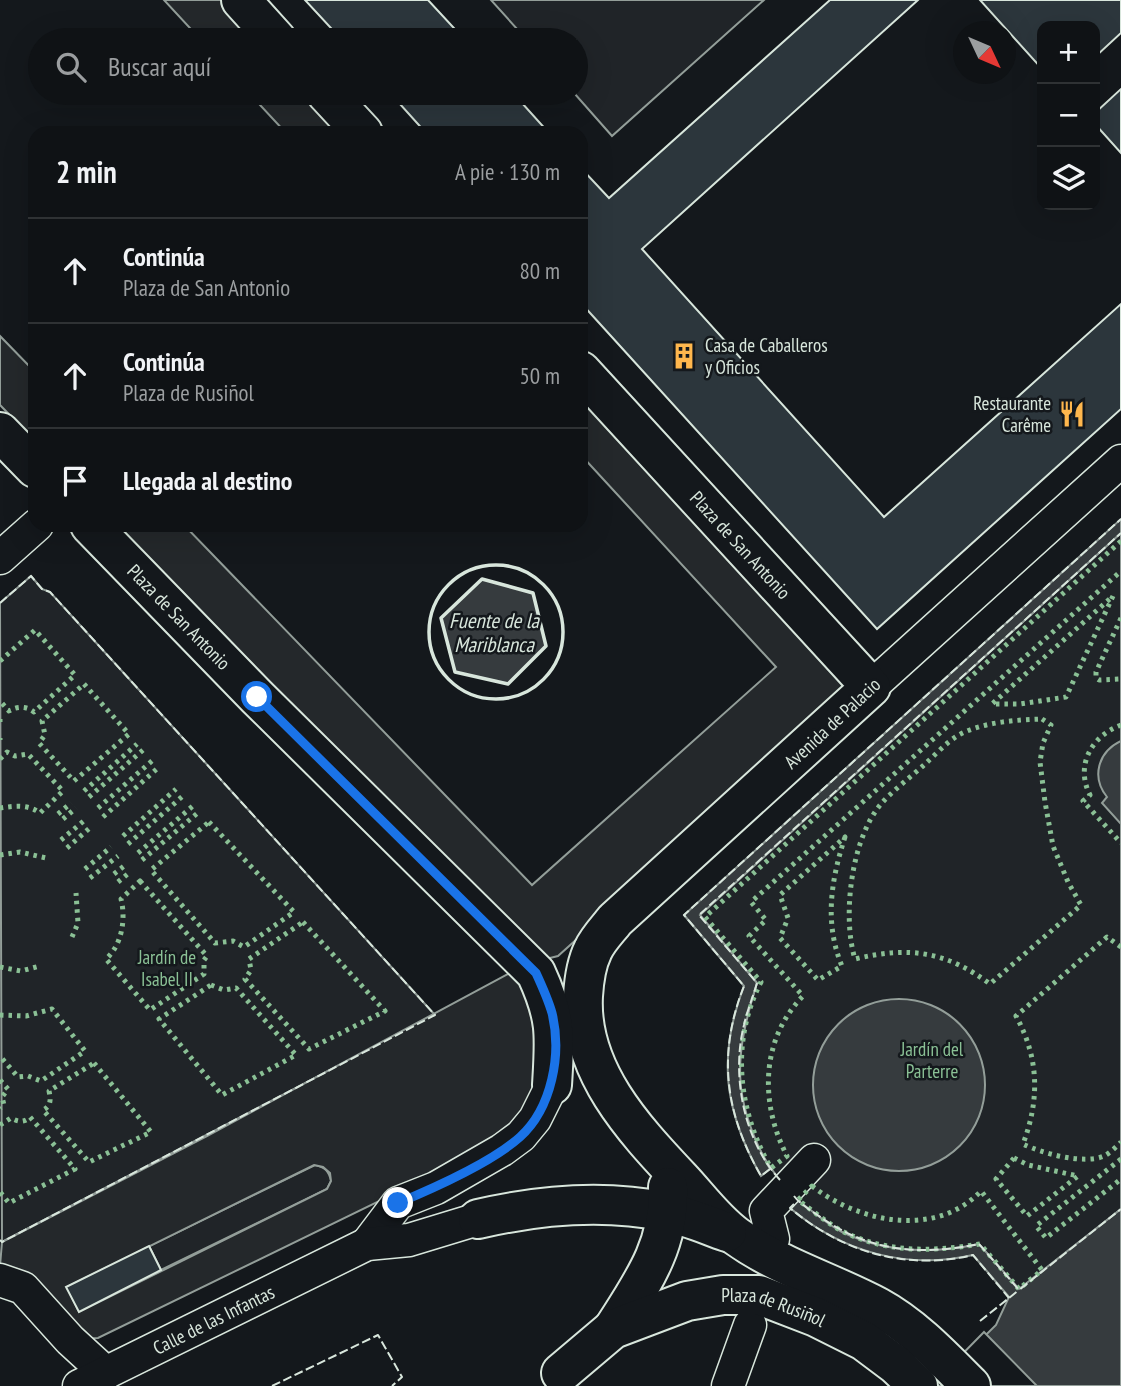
<!DOCTYPE html>
<html lang="es">
<head>
<meta charset="utf-8">
<style>
  :root { --surface:#0f1215; --page:#181b1e; --text:#f1f3f6; --muted:#9b9ea0; --line:#2f3234 }
  body { margin:0; font-family:"PT Sans Narrow",sans-serif; background:var(--page); color:var(--text) }
  .controls { position:absolute; right:21px; top:21px; display:grid; overflow:hidden; border-radius:14px; box-shadow:0 7px 28px #0002 }
  .controls button { width:63px; height:63px; display:grid; place-items:center; padding:0; border:0; border-bottom:2px solid var(--line); background:var(--surface); color:var(--text); font:35px sans-serif }
  .compass { position:absolute; left:953px; top:21px; width:63px; height:63px; border-radius:50%; background:var(--surface); box-shadow:0 7px 28px #0002; rotate:134deg }
  .stop { position:absolute; width:21px; height:21px; margin:-16px; border:5px solid #1a73e8; border-radius:50%; background:#fff }
  .stop.end { background:#1a73e8; border-color:#fff; box-shadow:0 2px 7px #0008 }
  .list { margin:0; padding:0; list-style:none }
  h2 { display:flex; justify-content:space-between; align-items:center; height:91px; margin:0; padding:0 28px; font-size:30px }
  h2 small { font-size:23px; font-weight:400; color:var(--muted) }
  .list li { display:grid; grid-template-columns:46px 1fr auto; gap:21px; align-items:center; box-sizing:border-box; height:105px; padding:0 28px; border-top:2px solid var(--line) }
  .list b { display:block; font-size:26px; white-space:nowrap }
  .list p { margin:0; font-size:23px; white-space:nowrap; color:var(--muted) }
  .list em { font-size:23px; font-style:normal; color:var(--muted) }
  .icon { flex:none; width:38px; height:38px; fill:none; stroke:currentColor; stroke-width:2; stroke-linecap:round; stroke-linejoin:round }
  .map { position:relative; flex:none; width:1121px; height:1386px; overflow:hidden }
  .search { position:absolute; background:var(--surface); box-shadow:0 7px 28px #0002; left:28px; top:28px; width:560px; height:77px; display:flex; align-items:center; gap:18px; box-sizing:border-box; padding:0 24px; border-radius:38px; color:var(--muted); font-size:26px }
  .panel { position:absolute; background:var(--surface); box-shadow:0 7px 28px #0002; left:28px; top:126px; width:560px; height:406px; border-radius:21px }
  .map>svg:first-child { display:block }
  .green { fill:#202428; stroke:#939e99; stroke-width:2 }
  .parking { fill:#24282b; stroke:#939e99; stroke-width:2; fill-rule:evenodd }
  .water { fill:#363b3e; stroke:#939e99; stroke-width:2 }
  .pier { fill:#14181c; stroke:#939e99; stroke-width:2 }
  .building { fill:#2c363c; stroke:#d8e6dc; stroke-width:2 }
  .lines { fill:none; stroke-linecap:round; stroke-linejoin:round }
  .street-casing { stroke:#d8e6dc; stroke-width:35 }
  .secondary-casing { stroke:#d8e6dc; stroke-width:42 }
  .street { stroke:#14181c; stroke-width:32 }
  .secondary { stroke:#14181c; stroke-width:38 }
  .hedge { stroke:#8ac095; stroke-width:5; stroke-dasharray:3.5 5; stroke-linecap:butt }
  .fence { stroke:#d8e6dc; stroke-width:2; stroke-dasharray:9 3.5; stroke-linecap:butt }
  .wall { stroke:#d8e6dc; stroke-width:3.5 }
  .route { stroke:#1a73e8; stroke-width:9 }
  .labels { text-anchor:middle; dominant-baseline:central; stroke-width:5; stroke-linejoin:round; paint-order:stroke }
  .poi-label { font-size:19px; fill:#d8e6dc; stroke:#14181c; text-anchor:start }
  .street-label { font-size:19px; fill:#d8e6dc; stroke:#14181c }
  .park-label { font-size:19px; fill:#8ac095; stroke:#14181c }
  .water-label { font-size:21px; font-style:italic; fill:#d8e6dc; stroke:#14181c }
</style>
</head>
<body>
<div class="map">
<svg width="1121" height="1386" viewBox="0 0 1121 1386">
  <rect width="100%" height="100%" fill="#14181c"/>
  <g class="green">
    <path d="M491 0H764L612 136 574 93H576V40H527Z"/>
    <path d="M1121 533V1209L1019 1290 979 1244C959 1248 937 1254 916 1252 891 1249 861 1243 839 1231 780 1197 735 1131 739 1061 741 1033 749 1009 757 983L699 915Z"/>
    <path d="M31 576 42 589 50 592 435 1015 2 1242 0 603Z"/>
    <path d="M315 1165C325 1167 329 1171 331 1181L327 1189 161 1270 149 1246Z"/>
  </g>
  <g class="parking">
    <path d="M164 0H230L266 40H201Z"/>
    <path d="M249 93H315L352 133H286Z"/>
    <path d="M0 336 35 372V441L0 405Z"/>
    <path d="M581 383 848 673 849 694 558 956 546 959 537 957 117 525H184L532 885 776 667 581 455Z"/>
    <path d="M517 969 532 995 539 1080 524 1108 510 1127 482 1151 98 1338 84 1339 0 1266 2 1242 207 1136ZM314 1165 323 1167 330 1173 331 1181 327 1189 79 1312 67 1287Z"/>
  </g>
  <g class="water">
    <path d="M1121 519V533L700 915 757 983C734 1057 731 1099 770 1169L761 1176C724 1111 717 1056 744 986L684 915Z"/>
    <path d="M482 579 533 593 546 646 508 684 455 672 441 618Z"/>
    <path d="M1121 741V824L1102 803 1107 797C1091 777 1098 752 1121 741Z"/>
    <circle cx="899" cy="1085" r="86"/>
    <path d="M797 1200C812 1210 826 1224 842 1232 886 1253 932 1254 979 1244L1019 1289 1121 1209V1386H934L996 1325 1009 1297 973 1255C906 1270 842 1252 790 1208Z"/>
  </g>
  <path class="pier" d="M984 1332 1037 1386H931Z"/>
  <g class="building">
    <path d="M305 0H428L465 40H342Z"/>
    <path d="M830 0H918L642 249 884 517 1121 304V409L877 629 581 303V168L609 198Z"/>
    <path d="M980 0H1121V33L1095 57V26H1042V69Z"/>
    <path d="M1121 89V153L1095 124V113Z"/>
    <path d="M390 93H513L549 133H426Z"/>
    <path d="M149 1246 161 1270 79 1312 66 1287Z"/>
  </g>
  <g class="lines">
    <g class="street-casing">
      <g id="street">
        <path d="M0 558 37 525"/>
        <path d="M871 687 1121 461"/>
        <path d="M773 1239 766 1211 814 1160"/>
        <path d="M367 1244 398 1203 436 1188 502 1150 521 1136 535 1119 552 1085"/>
        <path d="M0 1280 23 1288 70 1340 106 1373"/>
        <path id="s1" d="M79 1386 367 1244 409 1240 478 1219"/>
        <path d="M728 1386 750 1325"/>
      </g>
    </g>
    <g class="secondary-casing">
      <g id="secondary">
        <path d="M241 0 277 40"/>
        <path d="M326 93 363 133"/>
        <path id="s2" d="M581 371 871 687 615 920C608 929 598 939 593 950 586 964 584 980 583 996 579 1070 633 1128 680 1178 698 1197 715 1221 736 1236 779 1267 831 1282 878 1307 913 1326 943 1358 971 1386"/>
        <path d="M0 432 35 468"/>
        <path id="s3" d="M90 525 257 697 536 973C557 1018 555 1036 552 1085"/>
        <path d="M478 1219C539 1205 604 1199 666 1212 687 1216 707 1225 727 1232"/>
        <path d="M613 1329C643 1282 670 1245 668 1187"/>
        <path id="s4" d="M561 1373 613 1329 687 1301 723 1295H759L816 1317 864 1341 896 1365 918 1386"/>
      </g>
    </g>
    <use href="#street" class="street"/>
    <use href="#secondary" class="secondary"/>
    <g class="hedge">
      <path d="M1121 541 705 917 761 982C730 1042 738 1111 771 1168L787 1156C760 1104 760 1040 803 996L749 936 766 920 751 902 1121 571"/>
      <path d="M1113 596 1066 697 1020 704H992Z"/>
      <path d="M1121 618 1096 672V678L1099 680 1121 679"/>
      <path d="M0 661 35 630 75 675 34 712C27 706 17 706 9 711L0 701"/>
      <path d="M84 684 129 734 74 781 39 743 45 735 42 721Z"/>
      <path d="M0 719V722"/>
      <path d="M1042 719 1051 725 1043 743 1040 762 1045 802 1053 846 1068 882 1081 905 990 984C946 951 908 946 855 959 842 917 851 839 881 804 893 790 911 777 925 764 935 755 946 743 957 736 981 722 1015 720 1042 719Z"/>
      <path d="M1121 725C1091 736 1075 766 1090 795L1083 801 1121 843"/>
      <path d="M0 738V740"/>
      <path d="M0 759 7 752 15 756 28 754 63 791 40 813C28 804 14 806 0 808"/>
      <path d="M84 791 137 744"/>
      <path d="M89 797 143 750"/>
      <path d="M98 808 153 760"/>
      <path d="M58 814 71 803"/>
      <path d="M103 817 159 767"/>
      <path d="M63 819 76 808"/>
      <path d="M209 822 294 912 244 947 233 941 215 943 151 870Z"/>
      <path d="M123 836 176 789"/>
      <path d="M845 837C831 880 824 923 842 966L818 980 780 938 788 918 780 895Z"/>
      <path d="M61 840 86 819"/>
      <path d="M128 844 184 795"/>
      <path d="M67 848 92 826"/>
      <path d="M138 853 194 805"/>
      <path d="M0 855 20 852 46 858"/>
      <path d="M142 860 200 811"/>
      <path d="M85 869 111 847"/>
      <path d="M114 874 124 866"/>
      <path d="M90 878 118 856"/>
      <path d="M140 881 207 956 204 960V974L150 1010 106 959C122 945 126 919 121 899Z"/>
      <path d="M118 882 130 872"/>
      <path d="M303 922 385 1011 309 1049 245 979 251 970 249 959Z"/>
      <path d="M72 937 78 923 76 893"/>
      <path d="M1121 947 1107 937 1016 1016C1039 1058 1040 1099 1023 1144 1041 1153 1084 1165 1104 1156 1110 1153 1116 1147 1121 1142"/>
      <path d="M0 967 21 971 40 966"/>
      <path d="M211 985 224 990 236 988 296 1055 222 1095 159 1019Z"/>
      <path d="M0 1015 26 1016 52 1009 85 1051 41 1081 28 1076 18 1077 0 1056"/>
      <path d="M94 1063 151 1132 89 1162 43 1110C51 1106 51 1100 49 1091Z"/>
      <path d="M0 1080 8 1089 2 1097 4 1105 0 1108"/>
      <path d="M0 1125 11 1118C18 1122 24 1123 30 1117L75 1169 9 1203 0 1192"/>
      <path d="M1014 1158 1028 1165 1078 1176 1027 1216 996 1179Z"/>
      <path d="M1121 1159 1036 1226 1046 1238 1121 1179"/>
      <path d="M812 1186C858 1222 935 1239 981 1191L1042 1270 1019 1289 980 1244C932 1252 886 1253 842 1231 827 1223 812 1210 798 1200Z"/>
    </g>
    <g class="fence">
      <path d="M0 603 31 576 42 589 50 592 435 1015 2 1242 0 1240"/>
      <path d="M770 1169 761 1176C725 1113 717 1054 744 986L684 915 1121 519"/>
      <path d="M780 1180C744 1141 731 1076 744 1025 747 1011 753 997 757 983L699 915 1121 533"/>
      <path d="M794 1196C800 1204 810 1210 819 1216 869 1252 920 1256 979 1244L1019 1290 1121 1209"/>
      <path d="M794 1204 790 1208C842 1252 906 1271 973 1255L1009 1298"/>
      <path d="M980 1321 1019 1290"/>
      <path d="M272 1386 378 1335 402 1377 392 1386"/>
    </g>
    <g class="wall">
      <circle cx="496" cy="632" r="67"/>
      <path d="M482 579 533 593 546 646 508 684 455 672 441 618Z"/>
    </g>
  </g>
  <g class="lines">
    <path class="route" d="M257 697 536 973C542 986 548 999 552 1013 562 1054 552 1108 520 1137 491 1163 434 1188 398 1203"/>
  </g>
  <defs>
    <g id="building-bare" transform="scale(2.1)"><path d="M-4-6H4V6H1V3H-1V6H-4ZM-2.5-4.3h1.7v1.8h-1.7ZM.8-4.3h1.7v1.8H.8ZM-2.5-1h1.7V.8h-1.7ZM.8-1h1.7V.8H.8Z" fill="#ffb74d" stroke="#14181c" stroke-width="2.5" paint-order="stroke"/></g>
    <g id="restaurant-bare" transform="scale(2.1)"><path d="M-5-6h1v4h1v-4h1v4h1v-4h1v5L-1.5 .5V6h-2V.5L-5-1ZM5-6V6H3V1.5H1.5Q1.5-4 5-6Z" fill="#ffb74d" stroke="#14181c" stroke-width="2.5" paint-order="stroke"/></g>
  </defs>
  <g fill-rule="evenodd">
    <use href="#building-bare" x="684" y="356"/>
    <use href="#restaurant-bare" x="1072" y="414"/>
  </g>
  <g class="labels">
    <g class="poi-label">
      <text x="705" y="345">Casa de Caballeros<tspan x="705" dy="22">y Oficios</tspan></text>
      <text x="1051" y="403" text-anchor="end">Restaurante<tspan x="1051" dy="22">Carême</tspan></text>
    </g>
    <g class="street-label">
      <text stroke="none"><textPath href="#s2" startOffset="236">Plaza de San Antonio</textPath></text>
      <text stroke="none"><textPath href="#s3" startOffset="128">Plaza de San Antonio</textPath></text>
      <text transform="translate(832 723) rotate(-43)">Avenida de Palacio</text>
      <text stroke="none"><textPath href="#s4" startOffset="236">Plaza de Rusiñol</textPath></text>
      <text stroke="none"><textPath href="#s1" startOffset="150">Calle de las Infantas</textPath></text>
    </g>
    <g class="park-label">
      <text x="167" y="957">Jardín de<tspan x="167" dy="22">Isabel II</tspan></text>
      <text x="932" y="1049">Jardín del<tspan x="932" dy="22">Parterre</tspan></text>
    </g>
    <g class="water-label">
      <text x="494" y="620">Fuente de la<tspan x="494" dy="24">Mariblanca</tspan></text>
    </g>
  </g>
</svg>
<div class="controls">
<button>+</button>
<button>−</button>
<button><svg class="icon" aria-label="layers" viewBox="0 0 24 24"><path d="M12 4l9 5-9 5-9-5zM3 14l9 5 9-5"/></svg></button>
</div>
<svg class="compass" viewBox="-18 -18 36 36"><path d="M0-13l5 13h-10z" fill="#e53935"/><path d="M0 13l5-13h-10z" fill="#9b9ea0"/></svg>
<div class="stop" style="left:257px;top:697px"></div>
<div class="stop end" style="left:398px;top:1203px"></div>
<div class="search"><svg class="icon" aria-label="search" viewBox="0 0 24 24"><circle cx="10" cy="10" r="6"/><path d="M15 15l6 6"/></svg>Buscar aquí</div>
<section class="panel">
<h2>2 min<small>A pie · 130 m</small></h2>
<ul class="list">
<li><svg class="icon" aria-label="ahead" viewBox="0 0 24 24"><path d="M12 20V5M6 11l6-6 6 6"/></svg><div><b>Continúa</b><p>Plaza de San Antonio</p></div><em>80 m</em></li>
<li><svg class="icon" aria-label="ahead" viewBox="0 0 24 24"><path d="M12 20V5M6 11l6-6 6 6"/></svg><div><b>Continúa</b><p>Plaza de Rusiñol</p></div><em>50 m</em></li>
<li><svg class="icon" aria-label="arrive" viewBox="0 0 24 24"><path d="M6 21V4h12l-3 4 3 4H6"/></svg><div><b>Llegada al destino</b></div></li>
</ul>
</section>
</div>
</body>
</html>
